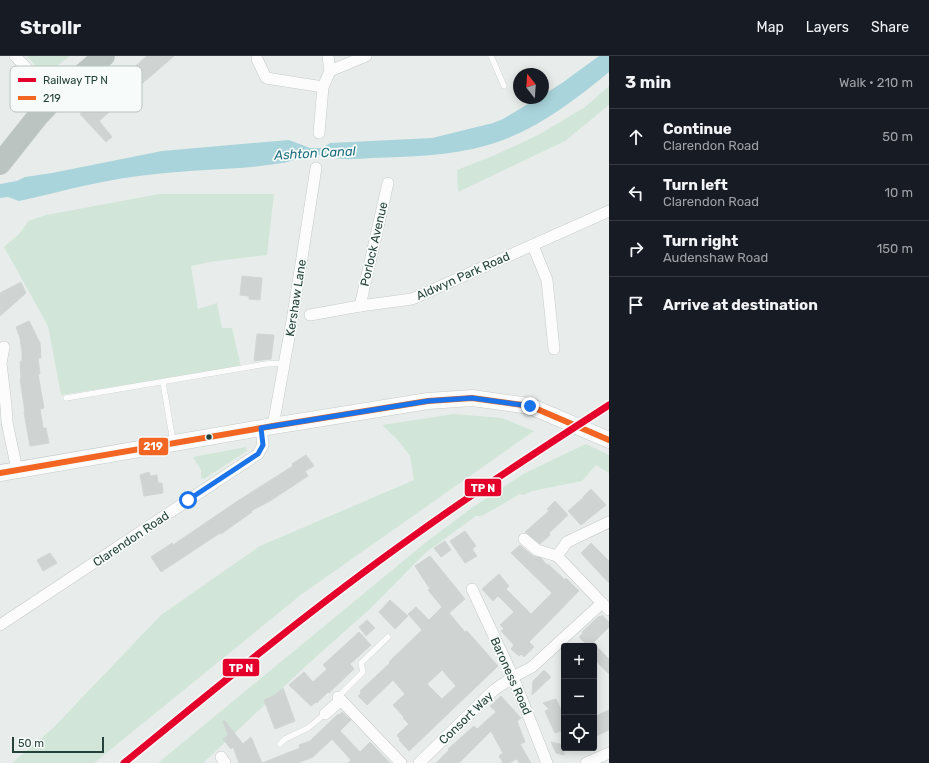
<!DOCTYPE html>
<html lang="en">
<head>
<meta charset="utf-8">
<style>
  :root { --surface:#171b24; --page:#242831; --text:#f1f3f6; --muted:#9ea1a6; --line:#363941 }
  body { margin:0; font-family:Rubik,sans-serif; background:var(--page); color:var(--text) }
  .controls { position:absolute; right:12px; bottom:12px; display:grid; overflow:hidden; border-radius:4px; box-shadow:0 2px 10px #0003 }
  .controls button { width:36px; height:36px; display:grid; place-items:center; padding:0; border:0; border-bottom:1px solid var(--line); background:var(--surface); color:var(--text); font:20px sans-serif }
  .compass { position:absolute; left:513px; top:12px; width:36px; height:36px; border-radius:50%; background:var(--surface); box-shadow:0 2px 10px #0003; rotate:343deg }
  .scale { position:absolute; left:12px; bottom:10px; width:92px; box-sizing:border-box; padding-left:4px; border:2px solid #24423a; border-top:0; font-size:11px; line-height:14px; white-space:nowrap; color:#24423a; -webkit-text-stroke:3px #f7fbf9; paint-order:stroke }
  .stop { position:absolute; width:12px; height:12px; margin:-9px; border:3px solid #1a73e8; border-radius:50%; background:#fff }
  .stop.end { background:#1a73e8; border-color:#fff; box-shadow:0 1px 4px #0008 }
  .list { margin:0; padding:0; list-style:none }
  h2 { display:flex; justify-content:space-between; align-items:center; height:52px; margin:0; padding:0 16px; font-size:17px }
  h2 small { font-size:13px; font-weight:400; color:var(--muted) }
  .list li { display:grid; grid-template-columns:26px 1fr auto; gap:12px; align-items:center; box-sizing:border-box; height:56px; padding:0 16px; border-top:1px solid var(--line) }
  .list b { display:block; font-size:15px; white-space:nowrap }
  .list p { margin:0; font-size:13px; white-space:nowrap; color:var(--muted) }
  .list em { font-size:13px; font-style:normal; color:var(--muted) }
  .icon { flex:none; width:22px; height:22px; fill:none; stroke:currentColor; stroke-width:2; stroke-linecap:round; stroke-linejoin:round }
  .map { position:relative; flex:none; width:609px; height:707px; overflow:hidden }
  header { display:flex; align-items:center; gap:24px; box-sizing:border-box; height:56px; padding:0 20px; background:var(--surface); border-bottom:1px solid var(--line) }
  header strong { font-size:19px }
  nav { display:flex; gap:22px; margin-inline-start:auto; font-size:14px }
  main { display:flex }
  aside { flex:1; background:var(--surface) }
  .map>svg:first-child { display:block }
  .green { fill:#d1e6d8 }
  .water { fill:#a9d4db }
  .building { fill:#cfd4d2; stroke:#d1d6d4; fill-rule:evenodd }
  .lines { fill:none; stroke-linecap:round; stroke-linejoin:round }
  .lane-casing { stroke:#c5cac8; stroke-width:6 }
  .street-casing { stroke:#c5cac8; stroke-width:12 }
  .secondary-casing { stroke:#c3cbc8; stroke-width:17 }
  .highway-casing { stroke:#c3ccc9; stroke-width:22 }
  .lane { stroke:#fcfcfc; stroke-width:5.5 }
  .street { stroke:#fcfcfc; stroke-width:11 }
  .secondary { stroke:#fcfcfc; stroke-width:16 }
  .highway { stroke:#bcc4c2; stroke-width:21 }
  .bus-1-casing { stroke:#f7fbf9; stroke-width:9 }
  .bus-1 { stroke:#f26522; stroke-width:6 }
  .rail-1-casing { stroke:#f7fbf9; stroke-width:10 }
  .rail-1 { stroke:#e4002b; stroke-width:7 }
  .route { stroke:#1a73e8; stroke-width:5 }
  .bus-dot { fill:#24423a; stroke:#f7fbf9; stroke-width:1.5 }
  .labels { text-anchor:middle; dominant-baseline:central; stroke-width:3.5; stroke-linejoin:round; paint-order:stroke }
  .street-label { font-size:12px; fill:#24423a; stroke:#f7fbf9 }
  .water-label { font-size:13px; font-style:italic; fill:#1c6f80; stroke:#f7fbf9 }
  .key { fill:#f7fbf9; stroke:#b8c4c0; stroke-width:1 }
  .key-label { font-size:11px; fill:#24423a }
  .line-badge { stroke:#f7fbf9; stroke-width:1.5 }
  .badge-label { font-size:11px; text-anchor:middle; font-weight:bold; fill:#fff }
</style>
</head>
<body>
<header>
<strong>Strollr</strong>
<nav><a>Map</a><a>Layers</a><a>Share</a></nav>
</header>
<main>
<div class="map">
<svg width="609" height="707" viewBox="0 0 609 707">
  <rect width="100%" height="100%" fill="#e8edeb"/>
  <g class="green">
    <path d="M27 0H70L53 13 40 15Z"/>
    <path d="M609 30V49L565 85 458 136 457 114 495 99 538 79 585 51Z"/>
    <path d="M159 138H274L267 199 210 206 191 210 198 253 217 247 222 272H232L241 311 61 339 48 270 4 191 20 177 28 165 46 159Z"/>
    <path d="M454 358 502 362 534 375 302 538 94 707H12L53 672 161 559 260 490 414 424 410 400 397 383 382 369Z"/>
    <path d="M586 388 609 399V417L596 409 582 425 532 435 524 439 520 438 482 460H476L425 497 371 552 308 608 203 707H158L425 487 473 451 525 417Z"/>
    <path d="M246 391 247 395 204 423 201 422V414L193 401Z"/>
  </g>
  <path class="water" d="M599 0H609V16C573 46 533 76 488 89 450 100 409 101 371 102 359 103 345 104 333 102 325 101 318 97 309 99 300 101 292 106 282 107 241 114 198 113 156 118 109 122 64 135 19 145L8 141 0 142V128L17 125 25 121 52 117 162 95 289 84 310 92H322L330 87 432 82 493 67 503 63 538 42H543V39L562 27Z"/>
  <g class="building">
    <path d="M147 0H174L99 65 112 81 106 86 80 58Z"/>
    <path d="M242 220 262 222 260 244 249 243V240L240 239Z"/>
    <path d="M21 226 26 237 0 260V237Z"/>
    <path d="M29 265 40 287 41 302H38L40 318H38L44 352 40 353 43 372H46L49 387 30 390 24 356H25L20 323H21L20 306 22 305V296L20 282 16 271Z"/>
    <path d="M257 278 274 279 271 303 254 305Z"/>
    <path d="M306 399 314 410 305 415 308 420 270 445 251 455 252 456 221 478 220 477 161 516 151 501 172 487 173 489 239 444 293 410 292 408Z"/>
    <path d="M149 416 150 420 157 419 158 427H162L163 437 144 440 140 419Z"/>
    <path d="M591 433 606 449 581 469 568 455 584 441H583Z"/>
    <path d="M555 445 568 459 549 477 550 479 540 488 525 476 549 455 547 453Z"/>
    <path d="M465 475 476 490 472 493 477 500 465 507 450 485Z"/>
    <path d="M445 485 451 494 441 501 434 492Z"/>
    <path d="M591 487 609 505V527L581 497Z"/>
    <path d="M520 489 533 500 541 502 547 509 548 508 565 524 566 522 579 535 529 586 534 591 524 601 521 598 519 600 511 593 514 589 501 575 504 573 500 569 514 556 498 540 493 545 482 533 499 518 509 530 506 533 531 558 552 537 511 497Z"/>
    <path d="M50 497 57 507 43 515 37 504Z"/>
    <path d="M430 500 465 543 449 557 465 576 467 575 498 610 409 695 399 684 400 683 397 679 409 668 403 662 404 661 393 649 405 638 393 624 367 649 358 640 361 637 360 635 390 607 389 606 422 574 408 558 416 551 429 564 442 551 428 534 430 533 415 510ZM442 614 456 630 442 643 427 628Z"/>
    <path d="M390 544 408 560 395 573 379 556Z"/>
    <path d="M602 559 609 566V571L590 590H588L579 581 583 577 582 576 599 560 600 561Z"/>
    <path d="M367 564 375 572 366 580 359 571Z"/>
    <path d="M359 576 371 589 350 608 354 613 329 637 328 636 317 647 316 646 311 650 289 629 304 616 313 626 327 613 323 609Z"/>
    <path d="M594 588 609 603V618L594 603Z"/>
    <path d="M544 614 551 621 532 639 533 625Z"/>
    <path d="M283 632 295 665 275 673 264 644 275 639Z"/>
    <path d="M501 640 521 662 517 665 525 686 520 688 531 707H519L517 703 509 707H503L499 700 503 697 491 675 459 707H436L449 694 448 693 474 670 477 673 496 656 490 650Z"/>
    <path d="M556 643 564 660V674L555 677 545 655 549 653 543 647Z"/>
    <path d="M609 654V674L594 681V661Z"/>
    <path d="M342 656 351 664 340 675 360 696 370 686 390 707H348L351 704 332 683 313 701 298 707H262L300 692 299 689 310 685 338 658 339 659Z"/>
    <path d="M223 665H225L243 688 251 681 262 707H239L233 691 231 693 223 683 228 679Z"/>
    <path d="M551 686 564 689V699L556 697Z"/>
  </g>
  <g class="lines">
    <g class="lane-casing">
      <g id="lane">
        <path d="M491 0 504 30"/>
        <path d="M163 326 173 386"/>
        <path d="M66 342 266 308 284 307"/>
        <path d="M338 641 363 616 361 607 388 581"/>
        <path d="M280 688 285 683 308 672 325 658"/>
      </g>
    </g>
    <g class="street-casing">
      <g id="street">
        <path d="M15 0 55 42"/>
        <path d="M257 3 266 22 323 31"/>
        <path d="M330 15 366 0"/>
        <path d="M319 77 323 31 330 15 328 0"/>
        <path d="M533 190 547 224 554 293"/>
        <path d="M360 250 388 127"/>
        <path d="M310 259 360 250 412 243 609 155"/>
        <path d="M4 291 1 307 6 350 7 366 17 414"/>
        <path d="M273 370 293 259 316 112"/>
        <path d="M524 483 537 494 557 500"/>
        <path d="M472 533 513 621 547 707"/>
        <path d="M602 547 609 554"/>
        <path d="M0 569 258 398 263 389 261 372"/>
        <path d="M338 641 401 707"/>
        <path d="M325 658 341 644"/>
        <path d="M221 701 225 707"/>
        <path d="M419 707 494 634 513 621 532 611 602 547 557 500 567 486 609 466"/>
        <path d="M586 707 609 697"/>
      </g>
    </g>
    <g class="secondary-casing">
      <path id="secondary" d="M0 417 273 370 428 345 472 342 530 350 609 384"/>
    </g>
    <g class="highway-casing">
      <path id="highway" d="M0 108 38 60 55 42 104 0"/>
    </g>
    <use href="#lane" class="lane"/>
    <use href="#street" class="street"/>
    <use href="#secondary" class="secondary"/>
    <use href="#highway" class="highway"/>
    <g class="bus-1-casing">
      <path id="bus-1" d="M0 417 273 370 428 345 472 342 530 350 609 384"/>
    </g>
    <use href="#bus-1" class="bus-1"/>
    <g class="rail-1-casing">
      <path id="rail-1" d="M124 707C217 631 310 554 408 484 473 437 541 393 609 349"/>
    </g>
    <use href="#rail-1" class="rail-1"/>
  </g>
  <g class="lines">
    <path class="route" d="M188 444 258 398 263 389 261 372 428 345 472 342 530 350"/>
  </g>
  <circle class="bus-dot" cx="209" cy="381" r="3.5"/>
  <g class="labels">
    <g class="street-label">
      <text transform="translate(374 188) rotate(-77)">Porlock Avenue</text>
      <text transform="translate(463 220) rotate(-24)">Aldwyn Park Road</text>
      <text transform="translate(296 242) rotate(-81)">Kershaw Lane</text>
      <text transform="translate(131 483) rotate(-34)">Clarendon Road</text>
      <text transform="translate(511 620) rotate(66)">Baroness Road</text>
      <text transform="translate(466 662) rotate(-44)">Consort Way</text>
    </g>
    <g class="water-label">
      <text transform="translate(315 97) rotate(-3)">Ashton Canal</text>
    </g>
  </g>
  <rect x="10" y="10" width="132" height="46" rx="6" class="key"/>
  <rect x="18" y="22" width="18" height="4" fill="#e4002b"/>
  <rect x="18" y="40" width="18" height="4" fill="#f26522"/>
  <g class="key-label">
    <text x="43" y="28">Railway TP N</text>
    <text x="43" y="46">219</text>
  </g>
  <g class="line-badge">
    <rect x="138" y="381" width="31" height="19" rx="4" fill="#f26522"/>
    <rect x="464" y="422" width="38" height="19" rx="4" fill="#e4002b"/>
    <rect x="222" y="602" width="38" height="19" rx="4" fill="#e4002b"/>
  </g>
  <g class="badge-label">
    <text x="153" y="394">219</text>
    <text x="483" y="436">TP N</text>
    <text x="241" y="616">TP N</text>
  </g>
</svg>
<div class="controls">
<button>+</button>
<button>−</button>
<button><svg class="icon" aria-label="locate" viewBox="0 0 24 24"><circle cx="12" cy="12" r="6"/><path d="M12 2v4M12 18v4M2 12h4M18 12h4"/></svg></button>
</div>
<svg class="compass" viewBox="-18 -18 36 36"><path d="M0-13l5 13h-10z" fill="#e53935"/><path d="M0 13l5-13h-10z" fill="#9ea1a6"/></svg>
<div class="scale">50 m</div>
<div class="stop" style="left:188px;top:444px"></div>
<div class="stop end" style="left:530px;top:350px"></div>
</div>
<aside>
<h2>3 min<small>Walk · 210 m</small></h2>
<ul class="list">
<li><svg class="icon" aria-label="ahead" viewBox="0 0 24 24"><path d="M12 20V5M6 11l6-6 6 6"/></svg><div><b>Continue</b><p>Clarendon Road</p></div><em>50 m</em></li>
<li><svg class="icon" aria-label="left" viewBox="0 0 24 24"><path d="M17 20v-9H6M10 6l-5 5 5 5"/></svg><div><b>Turn left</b><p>Clarendon Road</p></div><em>10 m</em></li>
<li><svg class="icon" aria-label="right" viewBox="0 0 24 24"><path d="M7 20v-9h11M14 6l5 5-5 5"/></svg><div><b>Turn right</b><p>Audenshaw Road</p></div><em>150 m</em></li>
<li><svg class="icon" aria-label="arrive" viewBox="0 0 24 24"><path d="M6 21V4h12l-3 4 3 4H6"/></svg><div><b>Arrive at destination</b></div></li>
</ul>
</aside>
</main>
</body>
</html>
